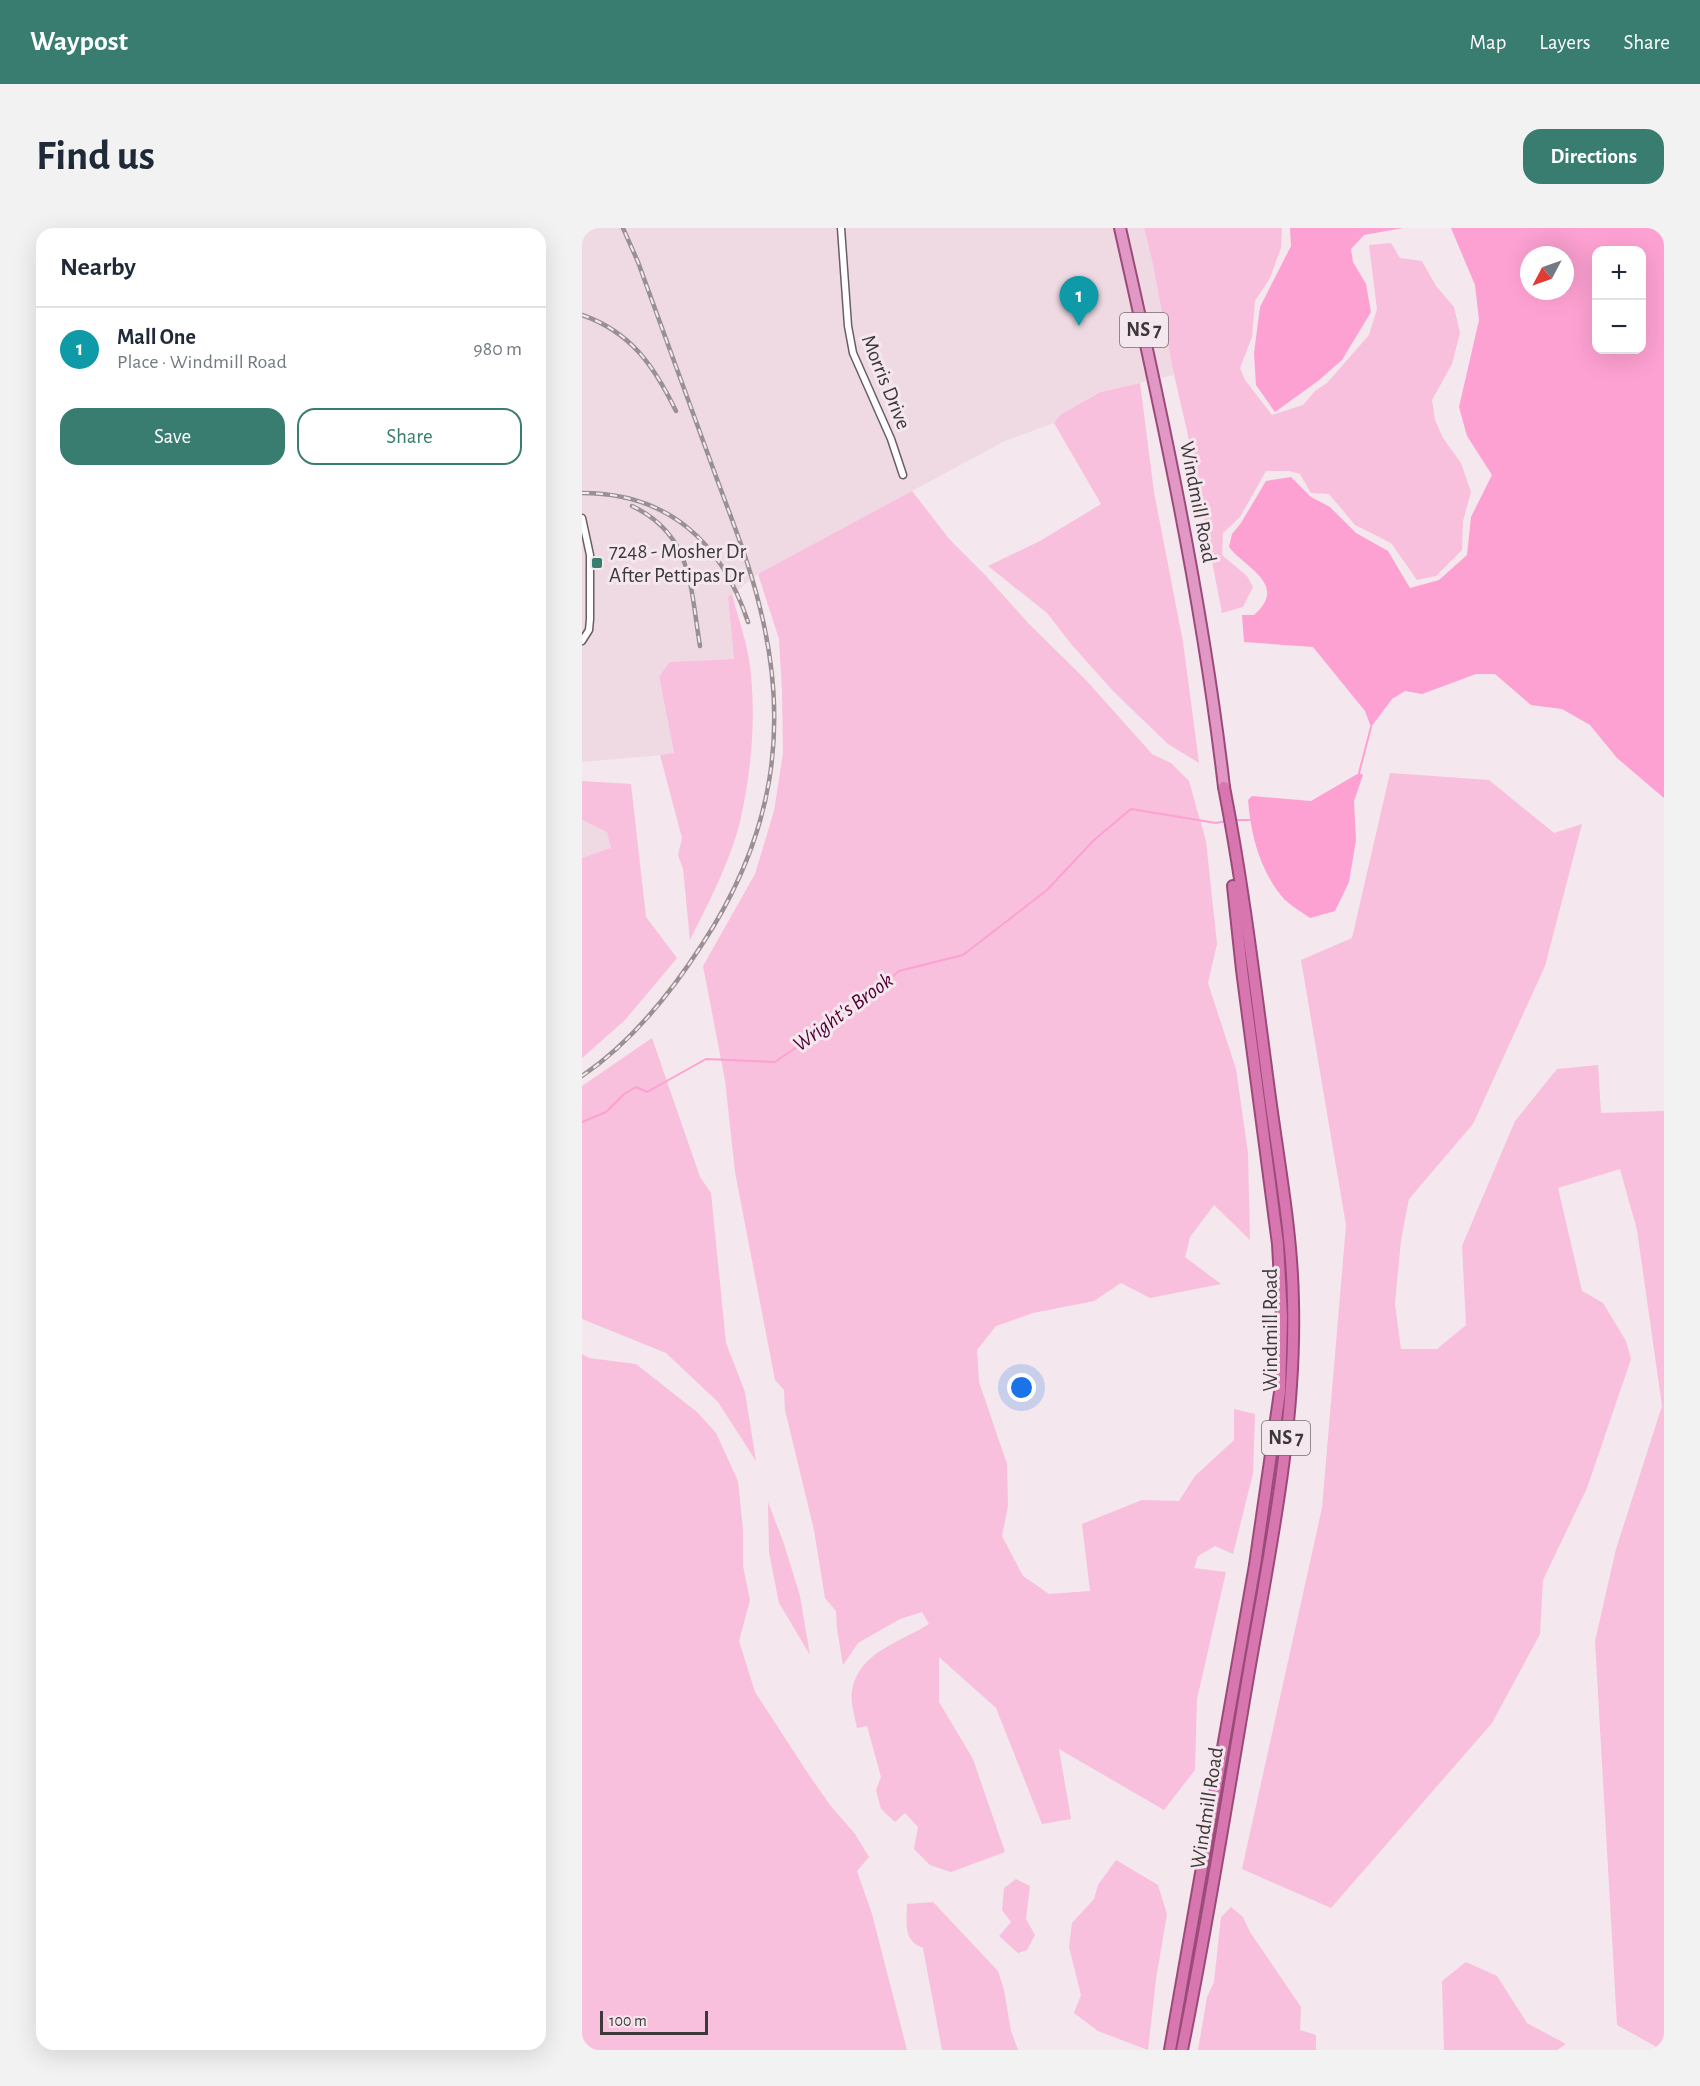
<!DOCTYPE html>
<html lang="en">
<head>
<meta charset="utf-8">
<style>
  :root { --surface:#fff; --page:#f2f2f3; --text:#1f2937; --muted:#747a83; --line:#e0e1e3; --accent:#397d71 }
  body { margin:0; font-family:"Alegreya Sans",sans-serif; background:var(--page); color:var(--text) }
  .controls { position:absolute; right:18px; top:18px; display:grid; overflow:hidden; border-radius:12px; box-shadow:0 6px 24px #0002 }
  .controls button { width:54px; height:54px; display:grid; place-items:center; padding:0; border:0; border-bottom:2px solid var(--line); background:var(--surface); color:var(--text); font:30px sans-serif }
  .compass { position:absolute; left:938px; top:18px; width:54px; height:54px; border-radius:50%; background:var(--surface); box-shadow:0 6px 24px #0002; rotate:229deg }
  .scale { position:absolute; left:18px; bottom:15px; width:108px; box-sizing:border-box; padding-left:6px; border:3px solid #3d383a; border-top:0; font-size:16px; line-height:21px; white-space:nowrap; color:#3d383a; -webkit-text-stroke:4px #f4e7ed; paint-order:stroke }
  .you { position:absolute; left:440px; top:1160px; width:21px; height:21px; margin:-15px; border:4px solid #fff; border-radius:50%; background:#1a73e8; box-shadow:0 0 0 9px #1a73e833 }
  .badge { display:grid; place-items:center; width:39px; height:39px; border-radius:50%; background:var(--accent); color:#fff; font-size:20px; font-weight:700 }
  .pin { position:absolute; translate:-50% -50px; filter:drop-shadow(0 2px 3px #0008) }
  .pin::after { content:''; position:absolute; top:32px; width:21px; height:18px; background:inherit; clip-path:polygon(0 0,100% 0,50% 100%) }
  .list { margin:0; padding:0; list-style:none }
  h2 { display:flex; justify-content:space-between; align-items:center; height:78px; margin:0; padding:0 24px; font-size:26px }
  h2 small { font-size:20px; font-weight:400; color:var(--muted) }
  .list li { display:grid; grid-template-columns:39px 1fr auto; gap:18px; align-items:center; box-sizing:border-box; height:84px; padding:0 24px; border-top:2px solid var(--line) }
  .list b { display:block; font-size:22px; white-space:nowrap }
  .list p { margin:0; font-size:20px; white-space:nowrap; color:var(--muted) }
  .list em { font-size:20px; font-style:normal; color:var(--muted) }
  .actions { display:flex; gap:12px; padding:18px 24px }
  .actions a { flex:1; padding:14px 0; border:2px solid var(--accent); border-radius:18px; text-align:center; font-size:21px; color:var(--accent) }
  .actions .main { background:var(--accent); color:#fff }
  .map { position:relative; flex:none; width:1082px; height:1822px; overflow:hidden; border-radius:18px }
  header { display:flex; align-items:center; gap:36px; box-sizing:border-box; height:84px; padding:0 30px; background:var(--accent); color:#fff }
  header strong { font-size:28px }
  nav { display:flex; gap:33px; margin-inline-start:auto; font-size:21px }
  .intro { display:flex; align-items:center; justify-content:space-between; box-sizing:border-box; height:144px; padding:0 36px }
  h1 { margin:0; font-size:42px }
  .button { padding:15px 27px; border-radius:18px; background:var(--accent); color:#fff; font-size:21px; font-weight:700 }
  main { display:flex; gap:36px; padding:0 36px }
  aside { flex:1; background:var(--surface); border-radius:18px; box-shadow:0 6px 24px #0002 }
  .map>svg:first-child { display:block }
  .built { fill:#efdae4 }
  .green { fill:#f8c0dc }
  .water { fill:#fda1d2; fill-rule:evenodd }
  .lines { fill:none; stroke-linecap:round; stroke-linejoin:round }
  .stream { stroke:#fda1d2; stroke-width:2 }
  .minor-casing { stroke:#695e64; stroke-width:9 }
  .primary-casing { stroke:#9c4a7a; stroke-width:14 }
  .trunk-casing { stroke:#9c4a7a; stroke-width:14 }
  .minor { stroke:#fff; stroke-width:6 }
  .primary { stroke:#e298c4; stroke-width:10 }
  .trunk { stroke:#d876b0; stroke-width:10 }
  .rail-casing { stroke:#999094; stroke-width:4.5 }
  .rail { stroke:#f4e7ed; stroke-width:2; stroke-dasharray:7; stroke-linecap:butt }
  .poi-dot { fill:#397d71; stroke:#f4e7ed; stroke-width:2 }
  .labels { text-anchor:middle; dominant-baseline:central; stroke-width:6; stroke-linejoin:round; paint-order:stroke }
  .shield { fill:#f4e7ed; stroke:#746c70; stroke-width:1.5 }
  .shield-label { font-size:20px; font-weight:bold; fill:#3d383a }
  .street-label { font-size:21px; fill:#3d383a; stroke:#f4e7ed }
  .poi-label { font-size:21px; fill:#3d383a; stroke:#f4e7ed; text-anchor:start }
  .water-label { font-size:22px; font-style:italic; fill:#510036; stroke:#f4e7ed }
</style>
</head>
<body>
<header>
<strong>Waypost</strong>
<nav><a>Map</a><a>Layers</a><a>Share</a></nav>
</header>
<div class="intro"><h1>Find us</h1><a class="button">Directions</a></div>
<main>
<aside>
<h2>Nearby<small></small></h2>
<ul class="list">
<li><span class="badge" style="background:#0f9aa8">1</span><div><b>Mall One</b><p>Place · Windmill Road</p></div><em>980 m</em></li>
</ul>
<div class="actions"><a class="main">Save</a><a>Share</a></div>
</aside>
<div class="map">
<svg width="1082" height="1822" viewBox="0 0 1082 1822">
  <rect width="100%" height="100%" fill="#f4e7ed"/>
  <g class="built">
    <path d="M0 0H562L570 32 592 147 517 164 478 187 472 195 423 213 176 346 146 369 152 431 89 434 77 447 92 526 0 534Z"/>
    <path d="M0 592 25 604 30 621 0 630Z"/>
  </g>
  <g class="green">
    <path d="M562 0H700L699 20 688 50 673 73 670 109 658 140 663 152 690 187 721 177 733 163 745 155 787 107 795 81 787 17 809 15 818 30 840 33 854 58 872 79 878 105 870 136 850 172 853 192 861 210 879 235 889 264 881 293 880 322 854 348 835 352 809 315 773 297 747 266 729 265 718 246 707 243H684L658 289 641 305 640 327 665 348 671 359 661 379 640 385 605 203 591 142 570 32Z"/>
    <path d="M558 155 572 264 601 414 617 535 586 516 531 463 490 417 465 385 406 338 458 313 519 276 472 195 478 187 518 164Z"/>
    <path d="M330 263 368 312 403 347 447 396 503 451 570 526 589 535 607 553 624 613 635 716 626 755 654 841 666 925 668 1012 632 977 608 1009 603 1029 639 1056 568 1070 539 1055 512 1073 451 1085 414 1098 395 1122 397 1154 425 1236 426 1278 420 1308 441 1348 467 1366 508 1363 500 1296 560 1272 597 1273 613 1248 652 1212V1181L673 1186 671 1245 651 1326 633 1318 616 1328 612 1340 644 1344 615 1471 613 1542 582 1582 477 1521 489 1591 460 1596 414 1480 357 1429V1474L391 1531 423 1624 369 1644 348 1637 332 1621 336 1599 323 1585 313 1594 299 1581 294 1562 299 1549 285 1498 275 1500C273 1489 268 1474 270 1463 276 1424 319 1414 347 1396L340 1384 318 1391 276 1415 261 1437 255 1401 254 1383 243 1370 232 1302 203 1182 202 1162 193 1152 153 944 143 852 121 738 173 646 192 583 201 525 200 463 197 411 176 346Z"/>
    <path d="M150 366C156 390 165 414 168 438 174 487 170 540 159 589 150 630 127 674 108 712L101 641 96 627 100 610 78 527 92 525 77 448 88 434 152 431 146 369Z"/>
    <path d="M808 545 907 552 972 605 1000 596 963 738 891 896 827 971 819 1012 813 1076 819 1121H855L884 1097 880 1018 933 893 975 841 1016 837 1019 885 1082 883V1822H1076L1073 1818 1035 1797 1013 1413 1034 1321 1080 1178 1055 1002 1038 941 976 960 1000 1063 1021 1075 1044 1113 1049 1131 1005 1260 961 1352 958 1406 910 1495 749 1680 660 1641 740 1280 764 997 719 732 770 710Z"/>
    <path d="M0 553 49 556 64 689 95 730 43 792 0 830V630L29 620 25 604 0 592Z"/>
    <path d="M70 810 118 949 129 965 144 1115 163 1164 174 1233 136 1174 84 1125 0 1091V858Z"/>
    <path d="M0 1126 7 1130 54 1136 115 1184 134 1205 156 1253 161 1302V1338L168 1372 157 1413 173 1464 227 1547 248 1577 273 1606 287 1629 275 1643 290 1686 325 1822H0Z"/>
    <path d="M186 1274 202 1316 218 1368 228 1427 197 1375 187 1324Z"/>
    <path d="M534 1632 576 1657 585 1686 574 1751 566 1822 516 1803 492 1785 499 1767 487 1719 490 1695 512 1671 516 1657Z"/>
    <path d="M434 1651 448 1658 444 1691 453 1707 445 1722 436 1725 417 1708 429 1694 420 1682 422 1660Z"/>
    <path d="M351 1674 416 1743 422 1762 429 1803 436 1822H360L341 1720C320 1712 325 1694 325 1676Z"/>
    <path d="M649 1679 661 1689 668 1704 719 1779 718 1802 734 1807V1822H616L625 1769 632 1754 639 1689Z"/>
    <path d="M884 1734 915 1748 945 1795 984 1816 975 1822H862L860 1753Z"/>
  </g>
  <g class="water">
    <path d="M708 0H821L782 7 769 21 771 34 784 56 789 84 760 132 736 153 693 184 674 157 672 125 678 79 709 18Z"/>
    <path d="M869 0H1082V570L1035 530 1008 497 980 481 949 477 913 446H894L840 466 823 463 810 471 789 499 783 483 731 419 662 414 660 387H672C707 356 663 340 647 319L650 306 659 295 684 253 709 249 729 269 748 279 774 305 806 323 828 360 857 352 885 327 889 289 910 247 885 208 877 179 897 92 893 57ZM1060 22V122H1014V22ZM947 27H983V63H947Z"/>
    <path d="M777 545 781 547 772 573 774 612 767 654 753 683 728 690C720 684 709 678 702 671 678 643 669 608 666 572L670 568 729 573Z"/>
  </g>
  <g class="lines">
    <g class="stream">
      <path d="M777 545 789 499"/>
      <path d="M653 592H668"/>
      <path d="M0 894 24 884 42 866 54 859 65 864 124 831 193 834 279 775 317 743 381 727 465 662 512 612 549 581 634 595 644 593"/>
    </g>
    <g class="minor-casing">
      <g id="minor">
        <path d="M259 0 266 98 271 125 309 211 321 247"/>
        <path d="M0 290 8 327V391L7 402 0 413"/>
      </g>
    </g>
    <g class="primary-casing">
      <path id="primary" d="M538 0C580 185 620 370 642 559"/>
    </g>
    <g class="trunk-casing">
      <g id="trunk">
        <path d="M588 1822 673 1337 698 1164 700 1089 696 1016 660 742 651 658"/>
        <path d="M600 1822C626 1694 646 1565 668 1437 689 1317 714 1196 711 1074 710 1006 697 937 688 870 674 766 662 661 642 559"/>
      </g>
    </g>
    <use href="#minor" class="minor"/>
    <use href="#primary" class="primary"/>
    <use href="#trunk" class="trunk"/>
    <g class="rail-casing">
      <g id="rail">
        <path d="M0 87C49 104 72 138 94 183"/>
        <path d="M0 265C87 265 140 315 166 394"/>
        <path d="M50 278C111 307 108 359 118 418"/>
        <path d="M0 848C50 814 89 765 121 715 191 608 209 500 177 376 166 331 148 287 132 243 107 173 81 104 56 34L41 0"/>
      </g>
    </g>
    <use href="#rail" class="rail"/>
  </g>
  <rect class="poi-dot" x="9" y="329" width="12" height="12" rx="3"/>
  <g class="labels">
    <g class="shield">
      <rect x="538" y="85" width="48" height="34" rx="4.5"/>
      <rect x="680" y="1193" width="48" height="34" rx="4.5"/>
    </g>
    <g class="shield-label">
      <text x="562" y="102">NS 7</text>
      <text x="704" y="1210">NS 7</text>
    </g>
    <g class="street-label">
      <text transform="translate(304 154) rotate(68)">Morris Drive</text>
      <text transform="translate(616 274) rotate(79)">Windmill Road</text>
      <text transform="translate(688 1102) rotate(-90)">Windmill Road</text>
      <text transform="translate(625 1580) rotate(-81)">Windmill Road</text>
    </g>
    <g class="poi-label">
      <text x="27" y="323">7248 - Mosher Dr<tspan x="27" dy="24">After Pettipas Dr</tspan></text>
    </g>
    <g class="water-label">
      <text transform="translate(261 784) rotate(-36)">Wright's Brook</text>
    </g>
  </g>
</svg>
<div class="controls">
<button>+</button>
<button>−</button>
</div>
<svg class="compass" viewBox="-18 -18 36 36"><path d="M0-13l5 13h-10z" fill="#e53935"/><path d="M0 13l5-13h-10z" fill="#747a83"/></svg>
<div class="scale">100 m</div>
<div class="you"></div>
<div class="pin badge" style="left:497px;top:98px;background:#0f9aa8">1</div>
</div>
</main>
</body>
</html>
